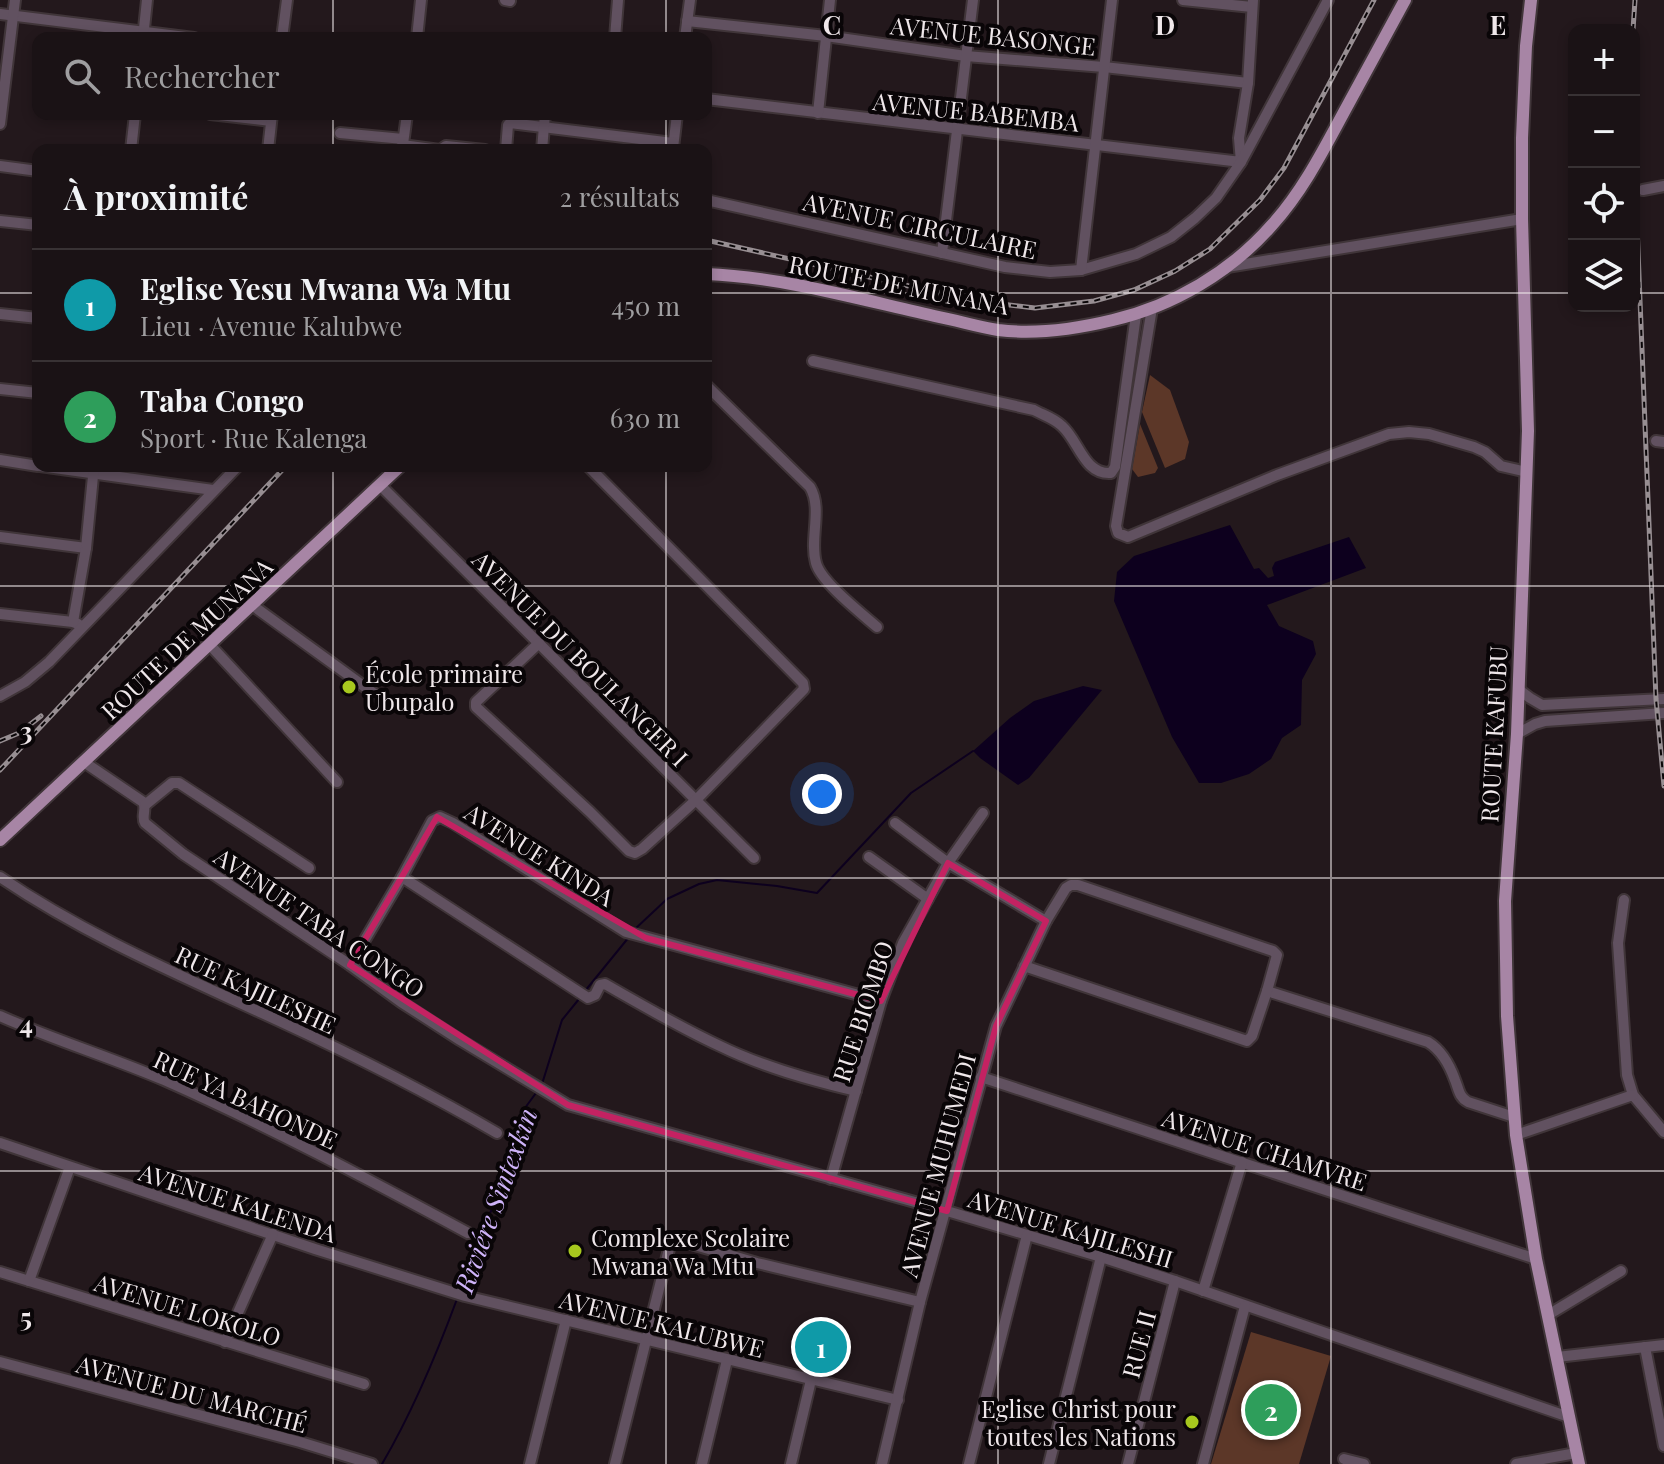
<!DOCTYPE html>
<html lang="fr">
<head>
<meta charset="utf-8">
<style>
  :root { --surface:#1a1215; --page:#272022; --text:#f1f3f6; --muted:#9f9ea0; --line:#383234; --accent:#d93025 }
  body { margin:0; font-family:"Playfair Display",serif; background:var(--page); color:var(--text) }
  .controls { position:absolute; right:24px; top:24px; display:grid; overflow:hidden; border-radius:16px; box-shadow:0 4px 12px #0003 }
  .controls button { width:72px; height:72px; display:grid; place-items:center; padding:0; border:0; border-bottom:2px solid var(--line); background:var(--surface); color:var(--text); font:40px sans-serif }
  .you { position:absolute; left:822px; top:794px; width:28px; height:28px; margin:-20px; border:6px solid #fff; border-radius:50%; background:#1a73e8; box-shadow:0 0 0 12px #1a73e833 }
  .badge { display:grid; place-items:center; width:52px; height:52px; border-radius:50%; background:var(--accent); color:#fff; font-size:26px; font-weight:700 }
  .pin { position:absolute; translate:-50% -50%; border:4px solid #fff; box-shadow:0 2px 8px #0006 }
  .list { margin:0; padding:0; list-style:none }
  h2 { display:flex; justify-content:space-between; align-items:center; height:104px; margin:0; padding:0 32px; font-size:34px }
  h2 small { font-size:26px; font-weight:400; color:var(--muted) }
  .list li { display:grid; grid-template-columns:52px 1fr auto; gap:24px; align-items:center; box-sizing:border-box; height:112px; padding:0 32px; border-top:2px solid var(--line) }
  .list b { display:block; font-size:30px; white-space:nowrap }
  .list p { margin:0; font-size:26px; white-space:nowrap; color:var(--muted) }
  .list em { font-size:26px; font-style:normal; color:var(--muted) }
  .icon { flex:none; width:44px; height:44px; fill:none; stroke:currentColor; stroke-width:2; stroke-linecap:round; stroke-linejoin:round }
  .map { position:relative; flex:none; width:1664px; height:1464px; overflow:hidden }
  .search { position:absolute; background:var(--surface); box-shadow:0 4px 12px #0003; left:32px; top:32px; width:680px; height:88px; display:flex; align-items:center; gap:20px; box-sizing:border-box; padding:0 28px; border-radius:16px; color:var(--muted); font-size:30px }
  .panel { position:absolute; background:var(--surface); box-shadow:0 4px 12px #0003; left:32px; top:144px; width:680px; height:328px; border-radius:16px }
  .map>svg:first-child { display:block }
  .green { fill:#5c3728 }
  .water { fill:#0d001e }
  .lines { fill:none; stroke-linecap:round; stroke-linejoin:round }
  .stream { stroke:#0d001e; stroke-width:2 }
  .minor-casing { stroke:#403539; stroke-width:14 }
  .major-casing { stroke:#403539; stroke-width:16 }
  .minor { stroke:#615160; stroke-width:10 }
  .major { stroke:#a785a5; stroke-width:12 }
  .rail-casing { stroke:#978e92; stroke-width:5 }
  .rail { stroke:#090507; stroke-width:2; stroke-dasharray:6; stroke-linecap:butt }
  .marked { fill:none; stroke:#c42262; stroke-width:6; stroke-linejoin:round }
  .grid { fill:none; stroke:#efe7ea; stroke-width:2; stroke-opacity:0.55 }
  .poi-dot { fill:#a7c81e; stroke:#090507; stroke-width:3 }
  .labels { text-anchor:middle; dominant-baseline:central; stroke-width:8; stroke-linejoin:round; paint-order:stroke }
  .street-label { font-size:24px; fill:#efe7ea; stroke:#090507 }
  .poi-label { font-size:24px; fill:#efe7ea; stroke:#090507; text-anchor:start }
  .water-label { font-size:26px; font-style:italic; fill:#ceb3f9; stroke:#090507 }
  .grid-label { font-size:26px; text-anchor:middle; font-weight:bold; fill:#efe7ea; stroke:#090507; stroke-width:8; stroke-linejoin:round; paint-order:stroke }
</style>
</head>
<body>
<div class="map">
<svg width="1664" height="1464" viewBox="0 0 1664 1464">
  <rect width="100%" height="100%" fill="#23181c"/>
  <g class="green">
    <path d="M1150 375 1170 390 1189 442 1185 459 1165 468 1142 412Z"/>
    <path d="M1140 424 1158 468 1155 473 1138 477 1132 469Z"/>
    <path d="M1251 1332 1331 1356 1299 1464H1211Z"/>
  </g>
  <g class="water">
    <path d="M1230 525 1254 569 1259 568 1268 578 1274 576 1272 568 1275 562 1349 537 1366 568 1267 605 1279 626 1313 641 1316 654 1302 680 1301 725 1282 738 1271 759 1249 774 1221 783H1199L1172 737 1114 601 1117 572 1134 556Z"/>
    <path d="M1083 686 1102 690 1029 778 1018 785 980 758 973 751 1010 718 1034 701Z"/>
  </g>
  <g class="lines">
    <g class="stream">
      <path d="M635 929 667 899 699 884 717 880 777 886 817 893 911 793 973 751"/>
      <path d="M585 991 629 937"/>
      <path d="M542 1084 562 1020 579 999"/>
      <path d="M460 1289 490 1213 505 1185 504 1163 522 1112 536 1093"/>
      <path d="M382 1464C413 1411 436 1356 457 1299"/>
    </g>
    <g class="minor-casing">
      <g id="minor">
        <path d="M505 0 510 1"/>
        <path d="M1183 0 1252 7"/>
        <path d="M0 14 194 38"/>
        <path d="M687 21 826 36 966 56 1104 67 1248 83"/>
        <path d="M143 38 147 0"/>
        <path d="M282 38 287 0"/>
        <path d="M417 38 421 0"/>
        <path d="M615 38 618 0"/>
        <path d="M685 38 690 0"/>
        <path d="M706 99 1241 162 1239 138 1248 83 1253 0"/>
        <path d="M818 113 830 0"/>
        <path d="M210 114 271 121"/>
        <path d="M0 124 15 0"/>
        <path d="M340 133 403 139"/>
        <path d="M403 144 407 114"/>
        <path d="M402 145 440 150 446 146 485 150"/>
        <path d="M673 148 677 114"/>
        <path d="M131 150 135 114"/>
        <path d="M268 150 272 114"/>
        <path d="M506 150 508 125 510 123 673 143"/>
        <path d="M542 150 545 114"/>
        <path d="M0 166 38 171"/>
        <path d="M1643 190 1664 186"/>
        <path d="M706 200 1005 267 1050 272 1081 270 1136 254 1171 237 1195 218 1216 198 1241 162 1328 0"/>
        <path d="M0 221 38 225"/>
        <path d="M942 253 973 0"/>
        <path d="M1227 267 1522 219"/>
        <path d="M1081 270 1112 0"/>
        <path d="M1152 308 1116 526 1118 533 1128 537 1277 475 1389 434 1409 432 1429 434 1474 447 1485 452 1501 466 1527 472"/>
        <path d="M0 314 38 318"/>
        <path d="M813 361 1034 410C1043 415 1054 418 1062 426 1079 441 1084 475 1111 473L1115 467 1136 315"/>
        <path d="M706 385 810 487C823 509 809 539 816 563 821 582 861 613 877 627"/>
        <path d="M0 389 38 393"/>
        <path d="M1656 441 1664 442"/>
        <path d="M0 460 38 466"/>
        <path d="M40 466 213 490"/>
        <path d="M380 485 754 858"/>
        <path d="M0 537 86 548"/>
        <path d="M252 605 387 703"/>
        <path d="M0 614 73 622 78 624"/>
        <path d="M73 622 86 548 94 466"/>
        <path d="M539 643 476 702V707L590 812 629 851 635 853 642 849 696 800 804 689 803 683 588 466"/>
        <path d="M210 645 337 782"/>
        <path d="M1518 689 1530 698 1542 705 1664 699"/>
        <path d="M0 696 25 682 49 662 238 466"/>
        <path d="M1517 734 1535 724 1545 721 1664 713"/>
        <path d="M84 762 143 802C147 809 141 817 145 823L183 854 350 965 401 1002 460 1040 568 1105 947 1211 1101 1257 1175 1281 1569 1417"/>
        <path d="M145 805 172 783H179L309 868"/>
        <path d="M895 823 948 863 983 813"/>
        <path d="M869 857 928 899"/>
        <path d="M0 877C87 936 180 975 275 1019 351 1054 425 1091 497 1133"/>
        <path d="M402 877 588 998 595 995 600 985 605 984C643 1006 681 1028 720 1046 763 1067 810 1080 856 1091"/>
        <path d="M1624 900 1618 943 1627 1075 1633 1095 1664 1132"/>
        <path d="M350 965 402 877 432 821 440 817 453 823 626 932 881 1001"/>
        <path d="M1267 991 1428 1042C1441 1050 1450 1066 1455 1080 1459 1090 1459 1097 1468 1102L1514 1117"/>
        <path d="M0 1016C54 1040 110 1057 164 1080 268 1126 368 1179 468 1233"/>
        <path d="M981 1077 1536 1259"/>
        <path d="M1516 1135 1633 1095"/>
        <path d="M0 1143 315 1249 465 1296 898 1400"/>
        <path d="M831 1179 881 1001 903 943 948 863 1046 921"/>
        <path d="M0 1272 364 1384"/>
        <path d="M29 1281 70 1167"/>
        <path d="M1203 1291 1242 1162"/>
        <path d="M1548 1315 1621 1271"/>
        <path d="M225 1342 273 1234"/>
        <path d="M1645 1347 1664 1446"/>
        <path d="M1557 1357 1664 1345"/>
        <path d="M0 1362 300 1442 372 1464"/>
        <path d="M1344 1459 1364 1464"/>
        <path d="M530 1464 566 1320"/>
        <path d="M615 1464 671 1241H681L757 1263 920 1302"/>
        <path d="M702 1464 727 1360"/>
        <path d="M791 1464 811 1380"/>
        <path d="M882 1464 920 1302 996 1026 1046 921 1066 888 1071 885H1078L1273 951 1277 955 1267 991 1252 1036 1247 1041 1024 966"/>
        <path d="M969 1464 1027 1235"/>
        <path d="M1049 1464 1101 1257"/>
        <path d="M1128 1464 1175 1281"/>
        <path d="M1203 1464 1245 1306"/>
        <path d="M1516 1464 1576 1453"/>
      </g>
    </g>
    <g class="major-casing">
      <g id="major">
        <path d="M1531 0 1526 46 1522 138V219L1528 431 1517 734 1505 901 1507 1016 1516 1135 1536 1259 1579 1464"/>
        <path d="M706 274C784 277 862 300 939 317 959 321 979 327 998 330 1037 335 1076 329 1113 320 1173 306 1231 272 1272 225 1302 192 1323 151 1344 112 1364 75 1385 37 1405 0"/>
        <path d="M0 840 400 466"/>
      </g>
    </g>
    <use href="#minor" class="minor"/>
    <use href="#major" class="major"/>
    <g class="rail-casing">
      <g id="rail">
        <path d="M1633 30 1635 0"/>
        <path d="M1634 150 1656 699 1664 786"/>
        <path d="M706 240 975 301 1035 308 1094 301 1134 290 1175 271 1210 249 1260 200 1284 168 1374 0"/>
        <path d="M0 741 19 733 41 716"/>
        <path d="M0 770 286 466"/>
      </g>
    </g>
    <use href="#rail" class="rail"/>
  </g>
  <path class="marked" d="M437 817 646 938 881 1001 948 863 1046 921 996 1026 947 1211 568 1105 350 965Z"/>
  <path class="grid" d="M333 0V38M666 0V38M998 0V1464M1331 0V1464M333 114V150M666 114V150M0 293H38M706 293H1574M1634 293H1664M333 466V1464M666 466V1464M0 586H1664M0 878H1664M0 1171H1664"/>
  <g class="poi-dot">
    <circle cx="349" cy="687" r="8"/>
    <circle cx="575" cy="1251" r="8"/>
    <circle cx="1192" cy="1422" r="8"/>
  </g>
  <g class="labels">
    <g class="street-label">
      <text transform="translate(993 35) rotate(6)">AVENUE BASONGE</text>
      <text transform="translate(976 111) rotate(6)">AVENUE BABEMBA</text>
      <text transform="translate(920 225) rotate(12)">AVENUE CIRCULAIRE</text>
      <text transform="translate(899 284) rotate(11)">ROUTE DE MUNANA</text>
      <text transform="translate(186 638) rotate(-43)">ROUTE DE MUNANA</text>
      <text transform="translate(581 658) rotate(45)">AVENUE DU BOULANGER I</text>
      <text transform="translate(1493 734) rotate(-87)">ROUTE KAFUBU</text>
      <text transform="translate(540 854) rotate(32)">AVENUE KINDA</text>
      <text transform="translate(320 922) rotate(34)">AVENUE TABA CONGO</text>
      <text transform="translate(256 989) rotate(25)">RUE KAJILESHE</text>
      <text transform="translate(862 1011) rotate(-72)">RUE BIOMBO</text>
      <text transform="translate(246 1099) rotate(25)">RUE YA BAHONDE</text>
      <text transform="translate(1265 1149) rotate(18)">AVENUE CHAMVRE</text>
      <text transform="translate(937 1165) rotate(-75)">AVENUE MUHUMEDI</text>
      <text transform="translate(238 1202) rotate(18)">AVENUE KALENDA</text>
      <text transform="translate(1071 1228) rotate(17)">AVENUE KAJILESHI</text>
      <text transform="translate(188 1309) rotate(17)">AVENUE LOKOLO</text>
      <text transform="translate(662 1323) rotate(14)">AVENUE KALUBWE</text>
      <text transform="translate(1138 1344) rotate(-75)">RUE II</text>
      <text transform="translate(192 1393) rotate(15)">AVENUE DU MARCHÉ</text>
    </g>
    <g class="poi-label">
      <text x="365" y="673">École primaire<tspan x="365" dy="28">Ubupalo</tspan></text>
      <text x="591" y="1237">Complexe Scolaire<tspan x="591" dy="28">Mwana Wa Mtu</tspan></text>
      <text x="1176" y="1408" text-anchor="end">Eglise Christ pour<tspan x="1176" dy="28">toutes les Nations</tspan></text>
    </g>
    <g class="water-label">
      <text transform="translate(495 1200) rotate(-70)">Riviére Sintexkin</text>
    </g>
  </g>
  <g class="grid-label">
    <text x="832" y="35">C</text>
    <text x="1165" y="35">D</text>
    <text x="1498" y="35">E</text>
    <text x="26" y="741">3</text>
    <text x="26" y="1034">4</text>
    <text x="26" y="1327">5</text>
  </g>
</svg>
<div class="controls">
<button>+</button>
<button>−</button>
<button><svg class="icon" aria-label="locate" viewBox="0 0 24 24"><circle cx="12" cy="12" r="6"/><path d="M12 2v4M12 18v4M2 12h4M18 12h4"/></svg></button>
<button><svg class="icon" aria-label="layers" viewBox="0 0 24 24"><path d="M12 4l9 5-9 5-9-5zM3 14l9 5 9-5"/></svg></button>
</div>
<div class="you"></div>
<div class="pin badge" style="left:821px;top:1347px;background:#0f9aa8">1</div>
<div class="pin badge" style="left:1271px;top:1410px;background:#2e9e5b">2</div>
<div class="search"><svg class="icon" aria-label="search" viewBox="0 0 24 24"><circle cx="10" cy="10" r="6"/><path d="M15 15l6 6"/></svg>Rechercher</div>
<section class="panel">
<h2>À proximité<small>2 résultats</small></h2>
<ul class="list">
<li><span class="badge" style="background:#0f9aa8">1</span><div><b>Eglise Yesu Mwana Wa Mtu</b><p>Lieu · Avenue Kalubwe</p></div><em>450 m</em></li>
<li><span class="badge" style="background:#2e9e5b">2</span><div><b>Taba Congo</b><p>Sport · Rue Kalenga</p></div><em>630 m</em></li>
</ul>
</section>
</div>
</body>
</html>
